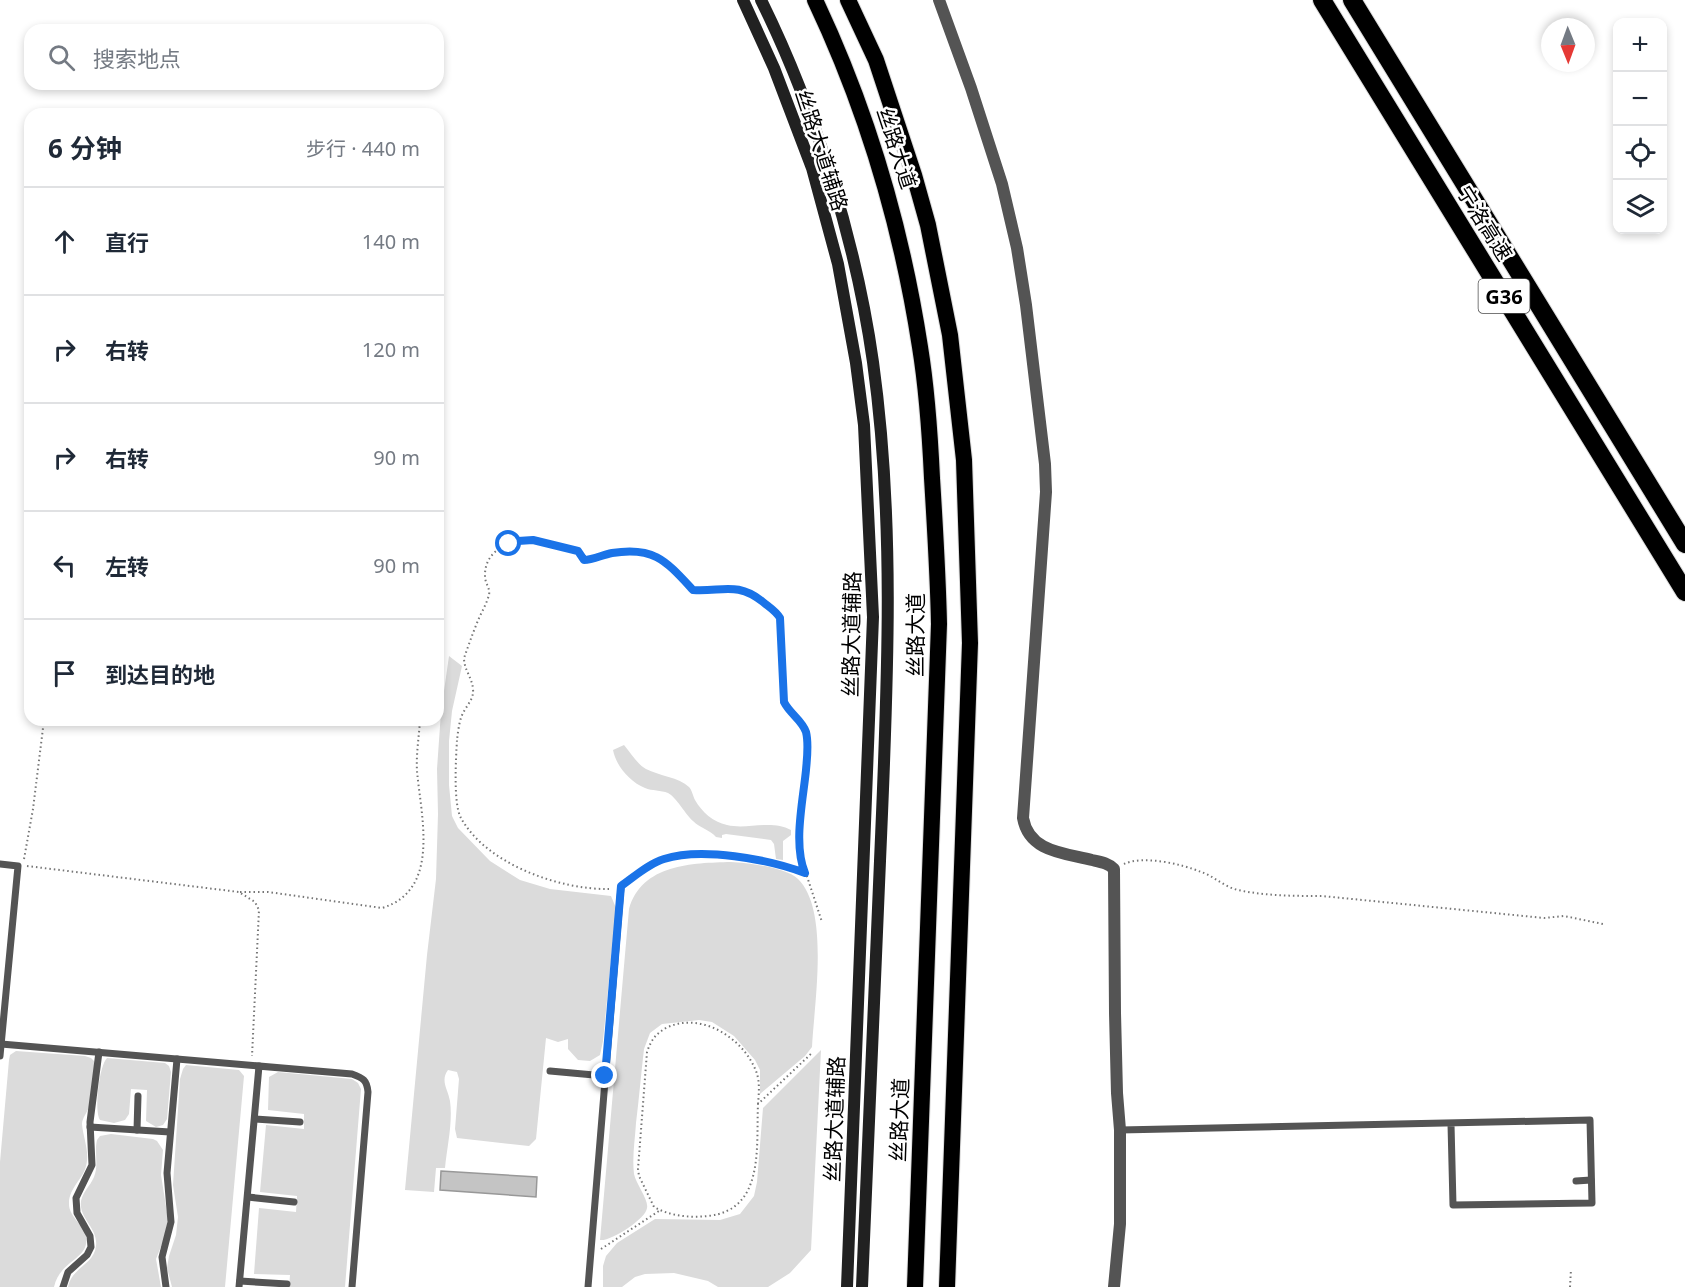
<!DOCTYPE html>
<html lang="zh">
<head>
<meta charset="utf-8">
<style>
  :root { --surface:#fff; --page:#f6f6f7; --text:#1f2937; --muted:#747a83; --line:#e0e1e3 }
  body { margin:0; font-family:"Noto Sans","Noto Sans SC",sans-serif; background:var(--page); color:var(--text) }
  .controls { position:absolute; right:18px; top:18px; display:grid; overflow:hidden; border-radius:12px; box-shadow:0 3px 9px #0003 }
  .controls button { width:54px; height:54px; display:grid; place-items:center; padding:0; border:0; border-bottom:2px solid var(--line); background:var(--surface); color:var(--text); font:30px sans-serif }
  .compass { position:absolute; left:1541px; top:18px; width:54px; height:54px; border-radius:50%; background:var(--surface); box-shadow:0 3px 9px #0003; rotate:179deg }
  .stop { position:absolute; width:18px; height:18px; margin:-14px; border:4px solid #1a73e8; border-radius:50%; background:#fff }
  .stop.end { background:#1a73e8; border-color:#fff; box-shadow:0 2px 6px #0008 }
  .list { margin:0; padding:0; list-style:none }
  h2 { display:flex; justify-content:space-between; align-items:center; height:78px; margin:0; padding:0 24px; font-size:26px }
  h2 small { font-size:20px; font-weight:400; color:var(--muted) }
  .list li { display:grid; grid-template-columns:39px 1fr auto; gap:18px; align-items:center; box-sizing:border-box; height:108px; padding:0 24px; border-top:2px solid var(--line) }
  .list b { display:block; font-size:22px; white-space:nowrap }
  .list em { font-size:20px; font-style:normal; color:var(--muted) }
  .icon { flex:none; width:33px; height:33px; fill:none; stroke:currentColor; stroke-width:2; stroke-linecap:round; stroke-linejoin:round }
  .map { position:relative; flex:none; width:1685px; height:1287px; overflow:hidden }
  .search { position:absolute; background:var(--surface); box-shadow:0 3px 9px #0003; left:24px; top:24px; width:420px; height:66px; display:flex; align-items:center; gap:15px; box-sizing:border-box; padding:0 21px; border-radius:18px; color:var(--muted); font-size:22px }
  .panel { position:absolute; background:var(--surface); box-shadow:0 3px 9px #0003; left:24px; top:108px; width:420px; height:618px; border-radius:18px }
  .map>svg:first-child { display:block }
  .green { fill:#dbdbdb }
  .building { fill:#c4c4c4; stroke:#989898; stroke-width:1.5 }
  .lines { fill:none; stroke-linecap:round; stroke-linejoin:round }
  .trunk-casing { stroke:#dbdbdb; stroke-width:18 }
  .motorway-casing { stroke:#dbdbdb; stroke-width:20 }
  .path { stroke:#767676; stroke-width:2; stroke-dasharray:1.5 3; stroke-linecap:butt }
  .service { stroke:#545454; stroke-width:7 }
  .minor { stroke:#545454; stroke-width:12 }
  .secondary { stroke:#212121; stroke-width:12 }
  .trunk { stroke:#000; stroke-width:16 }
  .motorway { stroke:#000; stroke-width:18 }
  .route { stroke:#1a73e8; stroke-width:8 }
  .labels { text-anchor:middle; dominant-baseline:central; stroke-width:5; stroke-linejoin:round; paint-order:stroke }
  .shield { fill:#fff; stroke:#4c4c4c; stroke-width:1.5 }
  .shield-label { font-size:20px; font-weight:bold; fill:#000 }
  .street-label { font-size:21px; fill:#000; stroke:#fff }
</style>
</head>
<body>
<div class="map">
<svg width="1685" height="1287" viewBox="0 0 1685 1287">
  <rect width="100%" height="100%" fill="#fff"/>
  <g class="green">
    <path d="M449 656 462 666 452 711 449 741V785L452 816 458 828 490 861 520 880 550 889 611 896 616 908 603 1041 600 1055 590 1061 578 1060 568 1049V1039L558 1042 546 1038 536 1139 529 1146 457 1138 455 1129 459 1079 457 1072 448 1070C440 1081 448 1089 450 1101 453 1122 447 1147 445 1168H436L434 1192 405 1190 427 955 436 879 438 814 437 769 441 712Z"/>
    <path d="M624 745C631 753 637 764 646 769 659 776 679 777 689 787 692 790 693 796 695 800 702 812 713 822 727 825 748 830 771 819 791 830V835L783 841V860L776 859 774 844 771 840 726 834 722 835V838L716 837C710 830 700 828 693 821 686 815 676 797 668 793 661 790 652 791 645 788 630 782 616 766 613 750Z"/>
    <path d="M731 862C748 863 785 867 798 879 830 910 814 1005 812 1047L805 1056 760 1094V1070L755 1060 734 1036 712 1022 699 1020 662 1024 650 1033 644 1049C641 1074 639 1099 636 1123 635 1140 632 1157 634 1174 636 1184 649 1200 647 1208 646 1219 610 1242 600 1240L629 909C642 864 692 863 731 862Z"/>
    <path d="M821 1050 811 1250 790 1273 768 1287H718L708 1281 674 1273 645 1274 635 1277 622 1287H603V1266L606 1256 617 1243 655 1219 720 1220 740 1214 754 1196 757 1182 763 1108Z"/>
    <path d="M16 1051 85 1056 91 1058 94 1061C96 1074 92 1094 89 1107 87 1113 82 1118 82 1124 83 1138 90 1151 86 1166 83 1179 69 1188 69 1203 68 1219 90 1227 86 1244 83 1260 59 1263 54 1287H0V1162L9 1060 10 1055Z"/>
    <path d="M107 1058 165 1063 169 1066 171 1072 167 1119 163 1125 156 1127 146 1121 147 1090 131 1089 129 1114 125 1120 114 1123 100 1120C94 1111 99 1066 107 1058Z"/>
    <path d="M186 1065 239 1070 244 1076 225 1287H172L167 1268 169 1256 176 1235 178 1217 173 1185 180 1079 183 1069Z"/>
    <path d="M278 1072 352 1079 358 1083 361 1089 345 1287H289L290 1275 254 1274 259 1208 296 1212 297 1196 260 1192 266 1125 304 1129V1114L268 1110 269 1077Z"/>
    <path d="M111 1134 153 1139 157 1141 163 1150 161 1175 168 1219 164 1239 156 1259 161 1287H68C72 1267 94 1265 96 1246 98 1230 83 1221 81 1207 79 1195 90 1187 94 1177 99 1165 94 1152 97 1140L100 1136Z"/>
  </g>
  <path class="building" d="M441 1171 537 1177 536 1197 440 1190Z"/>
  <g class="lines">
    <g class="trunk-casing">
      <g id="trunk">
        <path d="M815 0C868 112 901 224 920 347 927 390 930 435 932 478 935 527 938 575 939 624L915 1287"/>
        <path d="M848 0 876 60 914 175 928 225 950 335 964 460 970 643 947 1287"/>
      </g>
    </g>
    <g class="motorway-casing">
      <g id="motorway">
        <path d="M1322 0 1685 592"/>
        <path d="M1352 0 1685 544"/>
      </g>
    </g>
    <g class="path">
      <path d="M221 720 230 723"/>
      <path d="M24 859 33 809 44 720"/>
      <path d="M1124 864C1143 855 1182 864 1201 872 1214 876 1224 887 1238 890 1266 896 1294 896 1322 896L1544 918 1564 916 1603 924"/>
      <path d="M27 866 239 892 255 902 259 910 252 1056"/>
      <path d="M628 881C639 874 650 863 663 859 701 847 769 859 805 873"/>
      <path d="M609 889C560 890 486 864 461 818 453 804 456 757 457 740 458 732 459 721 463 713 467 705 474 699 473 689 472 677 464 670 464 658 468 647 472 635 477 623 480 615 485 607 488 598 492 589 485 585 485 576 484 546 520 536 543 542 559 546 574 546 584 560 593 560 602 555 611 553 655 546 666 560 693 590 724 592 737 582 764 603 775 611 780 615 782 629L784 702 788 711 802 723 806 733 808 750 799 852 822 922"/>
      <path d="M240 892H268L382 908C441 890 421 817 417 771 416 754 419 737 420 720"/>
      <path d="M758 1104C759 1093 760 1081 756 1071 743 1038 702 1012 668 1027 656 1033 651 1040 647 1052L638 1169 639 1176 654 1207C670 1216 690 1218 708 1216 765 1210 756 1147 758 1104L813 1052"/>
      <path d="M601 1249 659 1211"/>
      <path d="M1570 1287 1571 1269"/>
    </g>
    <g class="service">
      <path d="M0 864 18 866 0 1056"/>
      <path d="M1 1044 352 1074C363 1078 367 1080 368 1092L352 1287"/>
      <path d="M550 1071 605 1076"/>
      <path d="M255 1119 300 1122"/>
      <path d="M90 1127 170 1132"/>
      <path d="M137 1130 138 1096"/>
      <path d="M1120 1130 1590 1120 1592 1203 1453 1205 1451 1124"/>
      <path d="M1576 1181 1591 1180"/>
      <path d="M248 1197 294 1202"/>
      <path d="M240 1281 287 1284"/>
      <path d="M63 1287 68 1272 87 1255 91 1247 90 1236 77 1213 76 1198 92 1165 90 1122 99 1052"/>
      <path d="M166 1287 162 1257 171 1222 167 1173 177 1059"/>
      <path d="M239 1287 259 1066"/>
      <path d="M588 1287 621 887"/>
    </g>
    <path class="minor" d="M939 0 971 88 1002 184 1017 248 1026 305 1045 464 1046 492 1023 818C1029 852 1064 853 1092 860 1101 862 1108 863 1114 869L1115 1013 1117 1093 1120 1130V1224L1114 1287"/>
    <g class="secondary">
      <path d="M743 0 774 68 812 168 838 264 856 363 864 425 873 617 847 1287"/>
      <path d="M761 0C815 109 856 242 873 362 896 527 887 695 880 861 874 1003 868 1145 862 1287"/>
    </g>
    <use href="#trunk" class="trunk"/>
    <use href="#motorway" class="motorway"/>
  </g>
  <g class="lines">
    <path class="route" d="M509 544 518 541 533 540 578 551 584 560C593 560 602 555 612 553 654 546 666 561 693 590 722 592 737 581 763 602 769 607 776 611 780 618L784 702C790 714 802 720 806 732 809 744 807 758 806 770 803 801 793 844 805 873 768 859 701 847 664 859 648 864 634 877 621 886L605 1076"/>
  </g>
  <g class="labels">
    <rect class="shield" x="1478.5" y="279" width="51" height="34" rx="4.5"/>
    <g class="shield-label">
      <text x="1504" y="296">G36</text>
    </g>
    <g class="street-label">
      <text transform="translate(897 148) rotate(72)">丝路大道</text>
      <text transform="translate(822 150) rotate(72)">丝路大道辅路</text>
      <text transform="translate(1485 223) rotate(58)">宁洛高速</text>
      <text transform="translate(851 634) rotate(-89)">丝路大道辅路</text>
      <text transform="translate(915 635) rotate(-90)">丝路大道</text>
      <text transform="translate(834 1119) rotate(-88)">丝路大道辅路</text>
      <text transform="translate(899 1120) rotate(-88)">丝路大道</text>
    </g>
  </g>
</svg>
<div class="controls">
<button>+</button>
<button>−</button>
<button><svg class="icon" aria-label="locate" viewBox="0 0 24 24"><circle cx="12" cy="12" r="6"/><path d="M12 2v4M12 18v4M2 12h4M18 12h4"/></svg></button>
<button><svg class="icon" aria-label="layers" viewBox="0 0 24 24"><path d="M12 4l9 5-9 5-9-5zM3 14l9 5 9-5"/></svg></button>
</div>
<svg class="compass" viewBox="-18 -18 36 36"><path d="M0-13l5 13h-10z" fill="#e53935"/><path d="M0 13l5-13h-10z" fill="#747a83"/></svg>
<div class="stop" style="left:509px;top:544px"></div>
<div class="stop end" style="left:605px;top:1076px"></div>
<div class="search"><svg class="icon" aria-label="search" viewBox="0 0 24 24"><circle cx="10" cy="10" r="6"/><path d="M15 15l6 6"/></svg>搜索地点</div>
<section class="panel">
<h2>6 分钟<small>步行 · 440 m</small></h2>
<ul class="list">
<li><svg class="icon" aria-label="ahead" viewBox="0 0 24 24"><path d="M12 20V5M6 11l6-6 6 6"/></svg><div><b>直行</b></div><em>140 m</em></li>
<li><svg class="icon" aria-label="right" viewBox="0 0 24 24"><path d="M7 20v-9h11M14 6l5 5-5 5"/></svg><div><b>右转</b></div><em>120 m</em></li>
<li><svg class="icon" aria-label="right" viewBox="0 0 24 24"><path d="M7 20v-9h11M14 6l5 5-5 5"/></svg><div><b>右转</b></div><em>90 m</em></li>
<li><svg class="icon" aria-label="left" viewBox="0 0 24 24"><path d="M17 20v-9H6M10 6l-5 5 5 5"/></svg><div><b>左转</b></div><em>90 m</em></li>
<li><svg class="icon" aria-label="arrive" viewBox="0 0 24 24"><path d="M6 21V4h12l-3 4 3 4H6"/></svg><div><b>到达目的地</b></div></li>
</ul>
</section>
</div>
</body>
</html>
